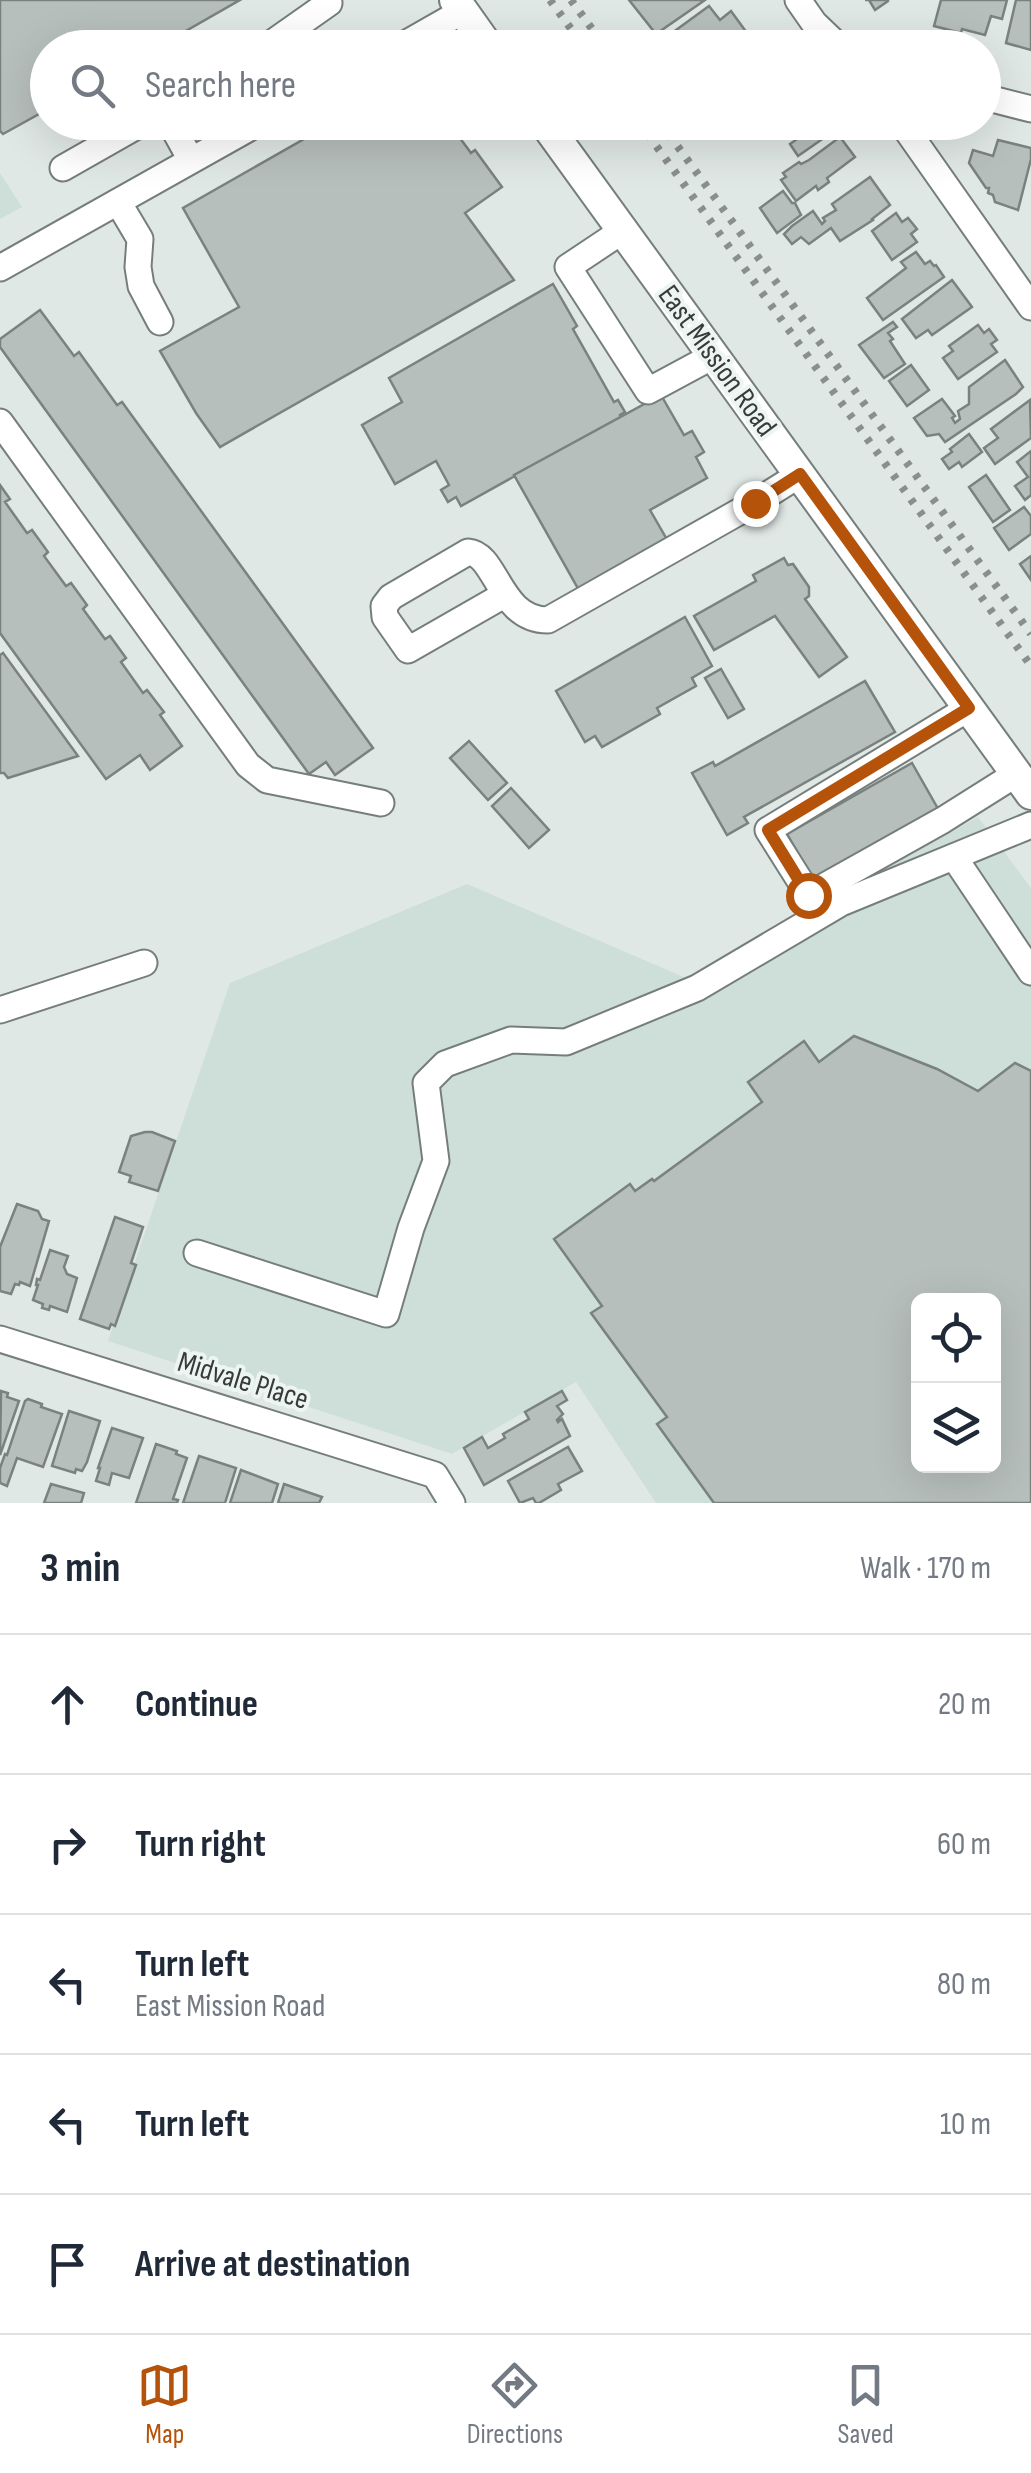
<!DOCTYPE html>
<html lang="en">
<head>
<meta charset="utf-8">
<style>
  :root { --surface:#fff; --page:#f6f6f7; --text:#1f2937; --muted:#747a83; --line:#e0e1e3; --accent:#b45309 }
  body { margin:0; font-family:"Sofia Sans Condensed",sans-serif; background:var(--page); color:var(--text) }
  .controls { position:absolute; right:30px; bottom:30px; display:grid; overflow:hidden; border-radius:15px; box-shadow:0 10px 40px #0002 }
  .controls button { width:90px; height:90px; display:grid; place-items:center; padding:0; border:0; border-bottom:2px solid var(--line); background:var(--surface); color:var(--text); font:50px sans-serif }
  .stop { position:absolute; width:30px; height:30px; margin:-22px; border:8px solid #b45309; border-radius:50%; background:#fff }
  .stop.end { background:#b45309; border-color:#fff; box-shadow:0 2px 10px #0008 }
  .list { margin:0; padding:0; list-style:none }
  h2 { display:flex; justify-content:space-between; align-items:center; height:130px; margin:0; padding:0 40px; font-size:42px }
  h2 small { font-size:32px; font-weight:400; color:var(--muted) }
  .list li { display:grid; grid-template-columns:65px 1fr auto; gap:30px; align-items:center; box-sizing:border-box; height:140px; padding:0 40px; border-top:2px solid var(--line) }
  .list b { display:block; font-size:38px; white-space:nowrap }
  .list p { margin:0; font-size:32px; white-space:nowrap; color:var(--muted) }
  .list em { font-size:32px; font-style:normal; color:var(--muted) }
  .icon { flex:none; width:55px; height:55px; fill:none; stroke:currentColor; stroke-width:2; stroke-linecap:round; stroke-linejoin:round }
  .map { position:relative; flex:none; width:1031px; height:1503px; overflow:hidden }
  .search { position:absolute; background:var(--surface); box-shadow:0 10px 40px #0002; left:30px; right:30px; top:30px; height:110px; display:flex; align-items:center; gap:25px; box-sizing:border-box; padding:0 35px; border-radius:55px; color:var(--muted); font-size:38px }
  .sheet { height:830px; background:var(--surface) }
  nav { display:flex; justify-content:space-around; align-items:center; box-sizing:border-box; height:140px; border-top:2px solid var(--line); background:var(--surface); font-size:28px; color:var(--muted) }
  nav a { display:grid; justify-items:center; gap:5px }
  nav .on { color:var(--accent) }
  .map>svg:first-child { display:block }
  .built { fill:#cedfda; fill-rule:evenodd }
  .building { fill:#b7bfbd; stroke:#7a8280; stroke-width:2.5; fill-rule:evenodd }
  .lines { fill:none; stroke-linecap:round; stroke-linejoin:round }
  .minor-casing { stroke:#767e7c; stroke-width:29 }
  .major-casing { stroke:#767e7c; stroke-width:34 }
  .minor { stroke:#fff; stroke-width:25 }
  .major { stroke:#fff; stroke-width:30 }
  .rail { stroke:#898f8d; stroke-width:8; stroke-dasharray:5 10; stroke-linecap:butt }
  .route { stroke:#b45309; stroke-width:12 }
  .labels { text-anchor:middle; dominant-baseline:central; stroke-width:8; stroke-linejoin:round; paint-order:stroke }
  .street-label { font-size:30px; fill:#383b3a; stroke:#edf5f3 }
</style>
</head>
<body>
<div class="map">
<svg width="1031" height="1503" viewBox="0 0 1031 1503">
  <rect width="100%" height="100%" fill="#e0e8e6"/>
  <g class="built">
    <path d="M0 173 22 207 0 219Z"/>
    <path d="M978 817 1031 888V1503H656L576 1382 452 1454 108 1341 230 983 467 884 686 978ZM918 1300H994V1466H918Z"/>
  </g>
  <g class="building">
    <path d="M0 0H240L156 48H48V109L3 134 0 131Z"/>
    <path d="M629 0H705L656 34Z"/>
    <path d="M865 0H888V1L875 10 869 0Z"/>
    <path d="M941 0H1007L1002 19 991 16 985 35 962 29 961 33 934 26Z"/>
    <path d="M1016 0H1031V50L1006 43Z"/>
    <path d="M709 6 720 20 731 11 747 33 727 48H666L661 41Z"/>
    <path d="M334 122H448L471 153 475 150 502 187 465 213 514 280 220 447 196 413 160 351 239 307 183 208Z"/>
    <path d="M741 122H757L755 131 740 127Z"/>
    <path d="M792 122H816L818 125 823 122 831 133 798 156 790 144 797 139 787 126Z"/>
    <path d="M840 137 855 157 827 178 829 182 818 190 816 186 796 201 781 180 786 177 783 173 799 162 801 164 809 160Z"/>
    <path d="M998 140 1031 148V159L1018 210 995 202 993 195 988 193 989 188H986L969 163 973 150 993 156Z"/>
    <path d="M870 177 890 205 872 219 873 220 840 241 831 228 809 244 801 237 792 244 784 234 792 226 813 211 822 224 825 221 823 218 836 210 832 204Z"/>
    <path d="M783 191 792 203H795L801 215 777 233 760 208Z"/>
    <path d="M896 213 902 222 908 218 917 229 911 234 917 242 892 260 872 231Z"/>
    <path d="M916 252 925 264 930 261 934 266 936 265 944 277 883 320 867 298 906 268 901 262Z"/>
    <path d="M952 280 972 307 932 335 928 330 916 338 902 319Z"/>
    <path d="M553 284 577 326 573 329 614 402 618 400 625 412 620 415 621 417 461 506 456 497 448 502 441 490 449 485 436 461 395 484 362 425 402 402 389 378Z"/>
    <path d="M40 310 74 356 79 352 117 405 122 402 373 748 335 775 326 762 309 774 0 347V339Z"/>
    <path d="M893 322 897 327 888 333 893 339 890 341 905 364 884 378 859 345Z"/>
    <path d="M978 325 984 333 989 329 997 340 991 344 997 352 958 379 943 358 953 351 949 346Z"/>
    <path d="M1005 360 1023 387 1016 394 945 442 939 434 927 436 914 418 942 399 955 416 952 418 955 423 960 419 958 411 969 404V387Z"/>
    <path d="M911 365 929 390 907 406 889 381Z"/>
    <path d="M661 395 684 435 692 431 704 452 696 457 707 478 650 510 669 543 580 592 514 475Z"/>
    <path d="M1030 400 1031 438 995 464 984 448 998 438 991 429Z"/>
    <path d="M969 434 982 452 962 467 959 462 949 469 942 459 952 452 950 449Z"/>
    <path d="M1031 451V495L1025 500 1015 486 1028 477 1017 462Z"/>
    <path d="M986 475 1010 510 993 522 969 487Z"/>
    <path d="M0 485 10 499 5 502 27 533 32 530 48 552 44 556 66 586 71 583 87 605 83 609 105 639 110 636 126 658 121 662 143 693 147 690 164 712 160 715 182 746 150 770 140 755 106 779 0 633Z"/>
    <path d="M1024 507 1031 516V534L1009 550 994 528Z"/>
    <path d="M1031 556V580L1020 564Z"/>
    <path d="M784 558 788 565 793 564 809 587V596L805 599 847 657 819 677 775 616 714 650 694 616 756 581 753 575Z"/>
    <path d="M685 617 712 666 692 678 696 686 657 708 660 714 602 747 595 736 585 742 556 691Z"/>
    <path d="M3 653 78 756 8 778 4 773H0V655Z"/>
    <path d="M721 669 744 709 728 718 705 678Z"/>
    <path d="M865 681 895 732 744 817 748 823 727 835 692 773 713 762 715 766Z"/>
    <path d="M469 741 507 783 488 800 450 758Z"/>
    <path d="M912 763 941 814 817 886 787 834Z"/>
    <path d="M511 788 549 830 529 848 492 806Z"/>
    <path d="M854 1036 937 1069 978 1091 1015 1063 1031 1071V1503H714L657 1424 667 1417 591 1313 602 1306 554 1239 630 1184 635 1191 652 1179 654 1181 762 1102 748 1082 804 1041 819 1062ZM918 1300H994V1466H918Z"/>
    <path d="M145 1132H152L175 1141 158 1191 129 1182 131 1176 119 1172 131 1136Z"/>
    <path d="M17 1204 38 1211 42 1219 49 1221 30 1286 20 1282 19 1285 15 1284 11 1294 0 1291V1247Z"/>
    <path d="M115 1217 143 1227 131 1263 136 1265 115 1326 111 1324 109 1329 80 1319Z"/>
    <path d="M50 1250 68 1256 64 1267 67 1274 77 1278 67 1312 50 1306 49 1310 42 1308 43 1304 33 1300 38 1285H36L37 1279 40 1280Z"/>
    <path d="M1 1391 8 1393 7 1397 19 1401 0 1455Z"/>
    <path d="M562 1391 567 1400 557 1406 563 1414 557 1420 558 1422 562 1419 570 1436 484 1485 464 1448 482 1437 488 1448 505 1438 503 1434 529 1419 525 1412Z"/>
    <path d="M28 1399 42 1404 41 1407 62 1414 43 1467 17 1458 7 1486 0 1483V1468L5 1454 7 1455 25 1401Z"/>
    <path d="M69 1411 100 1421 87 1462 82 1471 76 1469 75 1473 52 1466Z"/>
    <path d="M112 1428 143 1438 129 1478 112 1473 109 1485 96 1481 100 1468H98Z"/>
    <path d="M156 1444 177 1451 176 1454 187 1458 173 1499 178 1500 177 1503H136Z"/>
    <path d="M568 1447 582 1471 558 1484 561 1490 539 1503H536L533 1498 520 1503 508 1481Z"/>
    <path d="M199 1456 236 1468 225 1503H183Z"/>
    <path d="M241 1470 278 1484 272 1503H230Z"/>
    <path d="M51 1484 84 1493 81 1503H44Z"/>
    <path d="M284 1484 322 1497 319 1503H278Z"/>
  </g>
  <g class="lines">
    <g class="minor-casing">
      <g id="minor">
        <path d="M798 0 814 23 840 48"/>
        <path d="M265 48 329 3"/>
        <path d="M398 48 463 11"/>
        <path d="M984 97 1031 109"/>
        <path d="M170 122 191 160"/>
        <path d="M901 122 1031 307"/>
        <path d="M63 168 144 122"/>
        <path d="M118 202 140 239 138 267 141 286 160 322"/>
        <path d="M622 231 568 267 648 391 713 356"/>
        <path d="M0 268 260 122"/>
        <path d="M0 422 248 765 267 780 381 803"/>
        <path d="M504 595 408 650 385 617 384 606 391 597 468 552C497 554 499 620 548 620L751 505 799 475"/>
        <path d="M969 708 768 830 809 895 943 820 1016 774"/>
        <path d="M954 857 1031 972"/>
        <path d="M0 1010 144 963"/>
        <path d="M197 1253 386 1314 411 1228 436 1161 426 1083 445 1064 511 1040 566 1042 697 988 841 903 1031 825"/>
        <path d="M0 1339 435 1475 452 1503"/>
      </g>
    </g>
    <g class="major-casing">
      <g id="major">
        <path d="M455 0 489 48"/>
        <path d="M544 122 1031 794"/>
      </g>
    </g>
    <use href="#minor" class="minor"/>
    <use href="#major" class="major"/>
    <g class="rail">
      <path d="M550 0 585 48"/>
      <path d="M571 0 606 48"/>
      <path d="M639 122 1031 666"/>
      <path d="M660 122 1031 634"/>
    </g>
  </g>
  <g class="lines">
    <path class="route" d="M755 503 800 474 969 708 768 830 808 895"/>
  </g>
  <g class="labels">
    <g class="street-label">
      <text transform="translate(717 361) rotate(54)">East Mission Road</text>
      <text transform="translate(243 1381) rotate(17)">Midvale Place</text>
    </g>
  </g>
</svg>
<div class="controls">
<button><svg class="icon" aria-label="locate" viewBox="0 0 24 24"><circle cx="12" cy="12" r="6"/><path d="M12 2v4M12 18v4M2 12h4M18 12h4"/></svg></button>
<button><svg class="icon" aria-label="layers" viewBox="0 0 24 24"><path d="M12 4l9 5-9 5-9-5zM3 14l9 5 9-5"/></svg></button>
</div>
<div class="stop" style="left:808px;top:895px"></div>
<div class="stop end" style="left:755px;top:503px"></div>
<div class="search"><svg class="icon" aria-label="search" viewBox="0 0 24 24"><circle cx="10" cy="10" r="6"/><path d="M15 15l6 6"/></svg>Search here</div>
</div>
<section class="sheet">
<h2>3 min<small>Walk · 170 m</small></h2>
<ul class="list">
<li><svg class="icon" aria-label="ahead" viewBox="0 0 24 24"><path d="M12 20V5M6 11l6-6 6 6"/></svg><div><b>Continue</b></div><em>20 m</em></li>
<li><svg class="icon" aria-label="right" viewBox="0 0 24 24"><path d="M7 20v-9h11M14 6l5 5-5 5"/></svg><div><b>Turn right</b></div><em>60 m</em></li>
<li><svg class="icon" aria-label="left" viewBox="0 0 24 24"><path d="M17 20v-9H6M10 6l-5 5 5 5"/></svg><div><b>Turn left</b><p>East Mission Road</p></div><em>80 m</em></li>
<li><svg class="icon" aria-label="left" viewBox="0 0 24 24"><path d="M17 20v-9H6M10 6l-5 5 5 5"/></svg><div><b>Turn left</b></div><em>10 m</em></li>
<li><svg class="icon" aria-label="arrive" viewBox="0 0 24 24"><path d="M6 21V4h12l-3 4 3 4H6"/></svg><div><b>Arrive at destination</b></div></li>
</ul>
</section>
<nav>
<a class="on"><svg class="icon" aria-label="map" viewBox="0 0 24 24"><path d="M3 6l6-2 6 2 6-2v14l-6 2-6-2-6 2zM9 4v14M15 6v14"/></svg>Map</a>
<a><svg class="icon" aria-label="directions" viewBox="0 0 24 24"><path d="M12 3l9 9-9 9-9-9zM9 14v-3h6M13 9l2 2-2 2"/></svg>Directions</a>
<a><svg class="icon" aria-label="saved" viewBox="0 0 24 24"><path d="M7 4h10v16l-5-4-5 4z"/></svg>Saved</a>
</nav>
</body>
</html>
